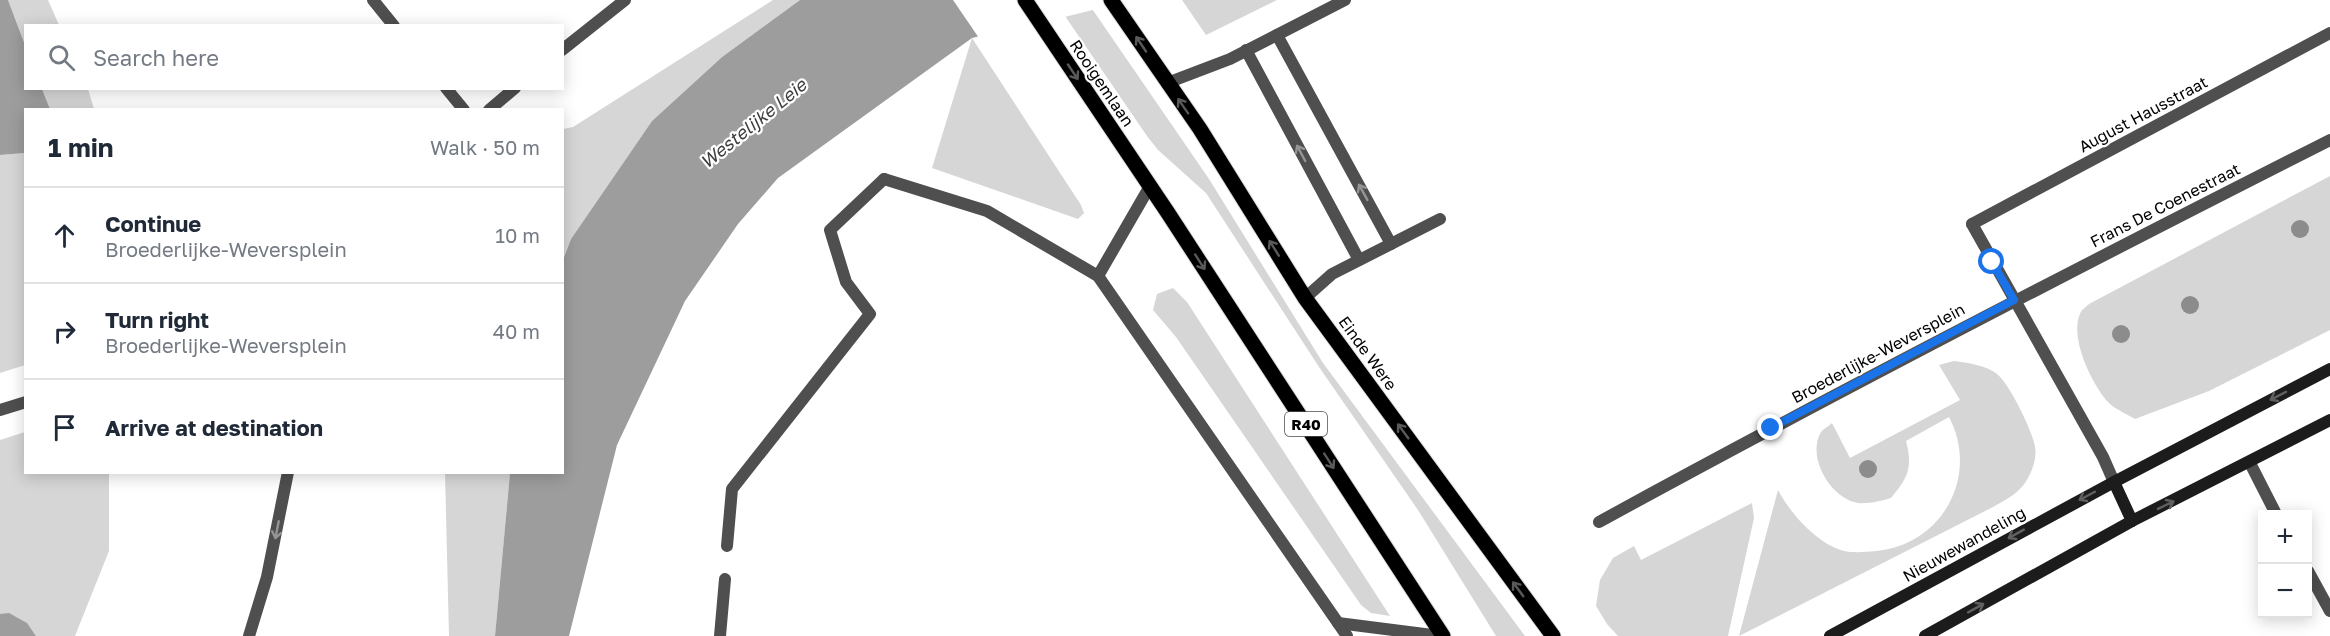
<!DOCTYPE html>
<html lang="en">
<head>
<meta charset="utf-8">
<style>
  :root { --surface:#fff; --page:#f6f6f7; --text:#1f2937; --muted:#747a83; --line:#e0e1e3 }
  body { margin:0; font-family:"Golos Text",sans-serif; background:var(--page); color:var(--text) }
  .controls { position:absolute; right:18px; bottom:18px; display:grid; overflow:hidden; border-radius:0px; box-shadow:0 3px 15px #0003 }
  .controls button { width:54px; height:54px; display:grid; place-items:center; padding:0; border:0; border-bottom:2px solid var(--line); background:var(--surface); color:var(--text); font:30px sans-serif }
  .stop { position:absolute; width:18px; height:18px; margin:-14px; border:4px solid #1a73e8; border-radius:50%; background:#fff }
  .stop.end { background:#1a73e8; border-color:#fff; box-shadow:0 2px 6px #0008 }
  .list { margin:0; padding:0; list-style:none }
  h2 { display:flex; justify-content:space-between; align-items:center; height:78px; margin:0; padding:0 24px; font-size:26px }
  h2 small { font-size:20px; font-weight:400; color:var(--muted) }
  .list li { display:grid; grid-template-columns:39px 1fr auto; gap:18px; align-items:center; box-sizing:border-box; height:96px; padding:0 24px; border-top:2px solid var(--line) }
  .list b { display:block; font-size:22px; white-space:nowrap }
  .list p { margin:0; font-size:20px; white-space:nowrap; color:var(--muted) }
  .list em { font-size:20px; font-style:normal; color:var(--muted) }
  .icon { flex:none; width:33px; height:33px; fill:none; stroke:currentColor; stroke-width:2; stroke-linecap:round; stroke-linejoin:round }
  .map { position:relative; flex:none; width:2330px; height:636px; overflow:hidden }
  .search { position:absolute; background:var(--surface); box-shadow:0 3px 15px #0003; left:24px; top:24px; width:540px; height:66px; display:flex; align-items:center; gap:15px; box-sizing:border-box; padding:0 21px; border-radius:0px; color:var(--muted); font-size:22px }
  .panel { position:absolute; background:var(--surface); box-shadow:0 3px 15px #0003; left:24px; top:108px; width:540px; height:366px; border-radius:0px }
  .map>svg:first-child { display:block }
  .green { fill:#d6d6d6 }
  .water { fill:#9d9d9d }
  .pier { fill:#fff }
  .lines { fill:none; stroke-linecap:round; stroke-linejoin:round }
  .primary-casing { stroke:#dbdbdb; stroke-width:17 }
  .lane { stroke:#4f4f4f; stroke-width:12 }
  .street { stroke:#4f4f4f; stroke-width:12 }
  .secondary { stroke:#1c1c1c; stroke-width:12 }
  .primary { stroke:#000; stroke-width:15 }
  .tree { fill:#8c8c8c }
  .oneway { stroke:#595959 }
  .oneway2 { stroke:#959595 }
  .oneway3 { stroke:#606060 }
  .route { stroke:#1a73e8; stroke-width:8 }
  .labels { text-anchor:middle; dominant-baseline:central; stroke-width:4.5; stroke-linejoin:round; paint-order:stroke }
  .shield { fill:#fff; stroke:#4c4c4c; stroke-width:1.5 }
  .shield-label { font-size:15px; font-weight:bold; fill:#000 }
  .street-label { font-size:16px; fill:#000; stroke:#fff }
  .water-label { font-size:18px; font-style:italic; fill:#3e3e3e; stroke:#fff }
</style>
</head>
<body>
<div class="map">
<svg width="2330" height="636" viewBox="0 0 2330 636">
  <rect width="100%" height="100%" fill="#fff"/>
  <g class="green">
    <path d="M8 0H48L59 25 26 26 25 45Z"/>
    <path d="M773 0H800L722 57 652 121 571 239 563 260V129L573 127Z"/>
    <path d="M1054 0H1086L1209 179 1323 363 1525 636H1496L1418 510 1319 367 1206 193 1158 150 1147 136Z"/>
    <path d="M1182 0H1277L1206 35Z"/>
    <path d="M972 38 1081 205 1084 213 1078 219 932 168Z"/>
    <path d="M42 89H88L94 109H50Z"/>
    <path d="M25 153V365L0 373V155Z"/>
    <path d="M2330 176V330L2209 391 2135 419C2127 414 2117 410 2110 404 2093 387 2069 338 2080 314 2081 310 2086 307 2089 304Z"/>
    <path d="M1173 288 1187 302 1390 616 1371 613 1361 605 1176 337 1153 310 1157 294Z"/>
    <path d="M1954 361C1968 363 1986 365 1997 374 2009 383 2033 432 2035 447 2037 457 2033 469 2028 478 2020 493 2007 499 1993 507L1739 636 1778 490C1791 514 1816 543 1844 551 1853 553 1866 552 1876 551 1942 545 1980 476 1949 417L1906 441C1913 467 1908 478 1891 498 1881 501 1869 504 1858 503 1831 499 1806 457 1821 432 1823 429 1829 426 1832 423L1850 458 1960 400 1939 365Z"/>
    <path d="M25 432 26 472 109 473V551L75 636H36C27 623 17 613 0 614V440Z"/>
    <path d="M445 473H510L495 636H449Z"/>
    <path d="M1752 503 1754 518 1728 636H1618L1607 624 1596 606 1600 580 1613 558 1634 546 1641 560Z"/>
  </g>
  <g class="water">
    <path d="M0 0H8L25 45 26 88 42 89 50 109 26 110 25 153 0 155Z"/>
    <path d="M800 0H1120L972 38 778 178 738 224 685 301 617 445 569 636H495L510 473 562 472 563 260 571 239 652 121 722 57Z"/>
    <path d="M9 613 27 623 36 636H0V614Z"/>
  </g>
  <path class="pier" d="M953 0H1123L1121 3 979 38Z"/>
  <g class="lines">
    <g class="primary-casing">
      <g id="primary">
        <path d="M1025 0 1168 213 1443 636"/>
        <path d="M1111 0 1200 129 1305 298 1553 636"/>
      </g>
    </g>
    <g class="lane">
      <path d="M1277 35 1391 244"/>
      <path d="M1246 50 1359 260"/>
      <path d="M1972 224 2330 33"/>
      <path d="M2250 463 2276 514"/>
      <path d="M727 546 732 489 870 314 846 282 830 230 884 179"/>
      <path d="M2308 571 2330 611"/>
      <path d="M720 636 725 579"/>
    </g>
    <g class="street">
      <path d="M373 0 394 26"/>
      <path d="M562 50 625 0"/>
      <path d="M1167 83 1230 59 1345 0"/>
      <path d="M446 88 464 110"/>
      <path d="M489 110 515 88"/>
      <path d="M884 179 987 211 1098 276 1347 636"/>
      <path d="M1972 224 2103 457 2114 482"/>
      <path d="M1098 276 1150 186"/>
      <path d="M1305 298 1332 274 1440 219"/>
      <path d="M0 410 26 402"/>
      <path d="M1599 522C1840 390 2085 264 2330 140"/>
      <path d="M1338 623 1440 636"/>
      <path d="M249 636 267 577 288 472"/>
    </g>
    <g class="secondary">
      <path d="M2114 482 2132 521"/>
      <path d="M1830 636 2114 482 2330 369"/>
      <path d="M1925 636 2132 521 2330 420"/>
    </g>
    <use href="#primary" class="primary"/>
  </g>
  <g class="tree">
    <circle cx="2300" cy="229" r="9"/>
    <circle cx="2190" cy="305" r="9"/>
    <circle cx="2121" cy="334" r="9"/>
    <circle cx="1868" cy="469" r="9"/>
  </g>
  <defs><path id="oneway-shaft" d="M-6 0H5M1.5-3L5.5 0L1.5 3" fill="none" stroke-width="1.6" stroke-linecap="round" stroke-linejoin="round" transform="scale(1.5)"/></defs>
  <g class="oneway">
    <use href="#oneway-shaft" transform="translate(1141 44) rotate(-124)"/>
    <use href="#oneway-shaft" transform="translate(1073 72) rotate(56)"/>
    <use href="#oneway-shaft" transform="translate(1183 106) rotate(-125)"/>
    <use href="#oneway-shaft" transform="translate(1274 248) rotate(-122)"/>
    <use href="#oneway-shaft" transform="translate(1200 262) rotate(57)"/>
    <use href="#oneway-shaft" transform="translate(1403 431) rotate(-126)"/>
    <use href="#oneway-shaft" transform="translate(1329 461) rotate(57)"/>
    <use href="#oneway-shaft" transform="translate(1518 589) rotate(-126)"/>
  </g>
  <g class="oneway2">
    <use href="#oneway-shaft" transform="translate(1301 153) rotate(-118)"/>
    <use href="#oneway-shaft" transform="translate(1363 192) rotate(-119)"/>
    <use href="#oneway-shaft" transform="translate(277 530) rotate(101)"/>
  </g>
  <g class="oneway3">
    <use href="#oneway-shaft" transform="translate(2278 396) rotate(153)"/>
    <use href="#oneway-shaft" transform="translate(2087 496) rotate(152)"/>
    <use href="#oneway-shaft" transform="translate(2166 505) rotate(-26)"/>
    <use href="#oneway-shaft" transform="translate(2016 534) rotate(151)"/>
    <use href="#oneway-shaft" transform="translate(1976 608) rotate(-29)"/>
  </g>
  <g class="lines">
    <path class="route" d="M1771 428 2014 300 1992 262"/>
  </g>
  <g class="labels">
    <rect class="shield" x="1285" y="412" width="42" height="24" rx="4.5"/>
    <g class="shield-label">
      <text x="1306" y="424">R40</text>
    </g>
    <g class="street-label">
      <text transform="translate(1102 83) rotate(56)">Rooigemlaan</text>
      <text transform="translate(2143 114) rotate(-28)">August Hausstraat</text>
      <text transform="translate(2165 205) rotate(-27)">Frans De Coenestraat</text>
      <text transform="translate(1368 353) rotate(54)">Einde Were</text>
      <text transform="translate(1878 353) rotate(-28)">Broederlijke-Weversplein</text>
      <text transform="translate(1964 544) rotate(-29)">Nieuwewandeling</text>
    </g>
    <g class="water-label">
      <text transform="translate(753 123) rotate(-39)">Westelijke Leie</text>
    </g>
  </g>
</svg>
<div class="controls">
<button>+</button>
<button>−</button>
</div>
<div class="stop" style="left:1992px;top:262px"></div>
<div class="stop end" style="left:1771px;top:428px"></div>
<div class="search"><svg class="icon" aria-label="search" viewBox="0 0 24 24"><circle cx="10" cy="10" r="6"/><path d="M15 15l6 6"/></svg>Search here</div>
<section class="panel">
<h2>1 min<small>Walk · 50 m</small></h2>
<ul class="list">
<li><svg class="icon" aria-label="ahead" viewBox="0 0 24 24"><path d="M12 20V5M6 11l6-6 6 6"/></svg><div><b>Continue</b><p>Broederlijke-Weversplein</p></div><em>10 m</em></li>
<li><svg class="icon" aria-label="right" viewBox="0 0 24 24"><path d="M7 20v-9h11M14 6l5 5-5 5"/></svg><div><b>Turn right</b><p>Broederlijke-Weversplein</p></div><em>40 m</em></li>
<li><svg class="icon" aria-label="arrive" viewBox="0 0 24 24"><path d="M6 21V4h12l-3 4 3 4H6"/></svg><div><b>Arrive at destination</b></div></li>
</ul>
</section>
</div>
</body>
</html>
